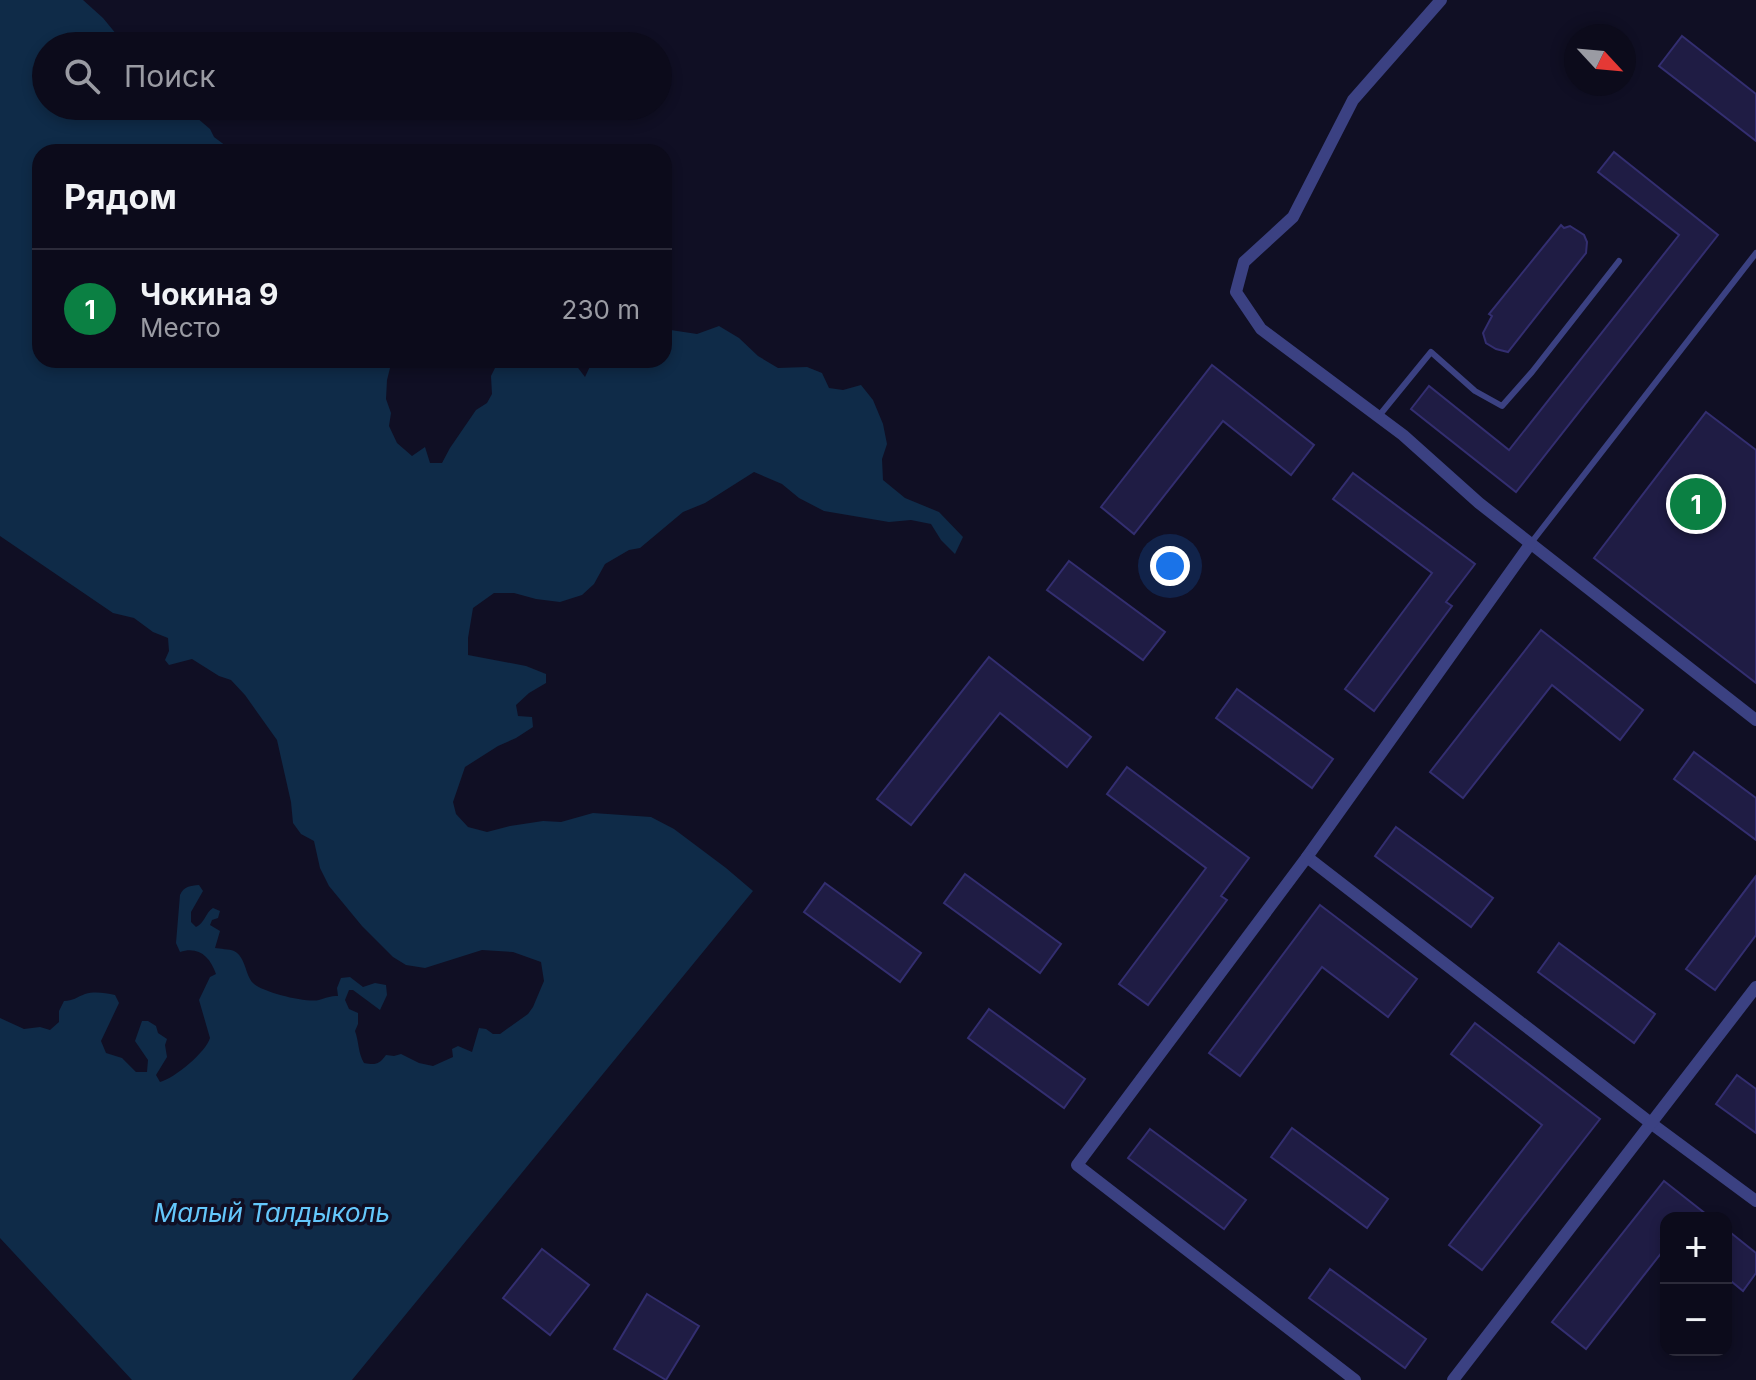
<!DOCTYPE html>
<html lang="ru">
<head>
<meta charset="utf-8">
<style>
  :root { --surface:#0c0b1b; --page:#1a1928; --text:#f1f3f6; --muted:#9a9ba3; --line:#2c2b3a; --accent:#0b8043 }
  body { margin:0; font-family:Inter,sans-serif; background:var(--page); color:var(--text) }
  .controls { position:absolute; right:24px; bottom:24px; display:grid; overflow:hidden; border-radius:16px; box-shadow:0 4px 12px #0003 }
  .controls button { width:72px; height:72px; display:grid; place-items:center; padding:0; border:0; border-bottom:2px solid var(--line); background:var(--surface); color:var(--text); font:40px sans-serif }
  .compass { position:absolute; left:1564px; top:24px; width:72px; height:72px; border-radius:50%; background:var(--surface); box-shadow:0 4px 12px #0003; rotate:116deg }
  .you { position:absolute; left:1170px; top:566px; width:28px; height:28px; margin:-20px; border:6px solid #fff; border-radius:50%; background:#1a73e8; box-shadow:0 0 0 12px #1a73e833 }
  .badge { display:grid; place-items:center; width:52px; height:52px; border-radius:50%; background:var(--accent); color:#fff; font-size:26px; font-weight:700 }
  .pin { position:absolute; translate:-50% -50%; border:4px solid #fff; box-shadow:0 2px 8px #0006 }
  .list { margin:0; padding:0; list-style:none }
  h2 { display:flex; justify-content:space-between; align-items:center; height:104px; margin:0; padding:0 32px; font-size:34px }
  h2 small { font-size:26px; font-weight:400; color:var(--muted) }
  .list li { display:grid; grid-template-columns:52px 1fr auto; gap:24px; align-items:center; box-sizing:border-box; height:120px; padding:0 32px; border-top:2px solid var(--line) }
  .list b { display:block; font-size:30px; white-space:nowrap }
  .list p { margin:0; font-size:26px; white-space:nowrap; color:var(--muted) }
  .list em { font-size:26px; font-style:normal; color:var(--muted) }
  .icon { flex:none; width:44px; height:44px; fill:none; stroke:currentColor; stroke-width:2; stroke-linecap:round; stroke-linejoin:round }
  .map { position:relative; flex:none; width:1756px; height:1380px; overflow:hidden }
  .search { position:absolute; background:var(--surface); box-shadow:0 4px 12px #0003; left:32px; top:32px; width:640px; height:88px; display:flex; align-items:center; gap:20px; box-sizing:border-box; padding:0 28px; border-radius:44px; color:var(--muted); font-size:30px }
  .panel { position:absolute; background:var(--surface); box-shadow:0 4px 12px #0003; left:32px; top:144px; width:640px; height:224px; border-radius:24px }
  .map>svg:first-child { display:block }
  .water { fill:#0f2b48 }
  .building { fill:#1f1c44; stroke:#332e70; stroke-width:2 }
  .lines { fill:none; stroke-linecap:round; stroke-linejoin:round }
  .lane { stroke:#3b4182; stroke-width:6 }
  .street { stroke:#3b4182; stroke-width:12 }
  .labels { text-anchor:middle; dominant-baseline:central; stroke-width:7; stroke-linejoin:round; paint-order:stroke }
  .water-label { font-size:26px; font-style:italic; fill:#64c7fb; stroke:#100f24 }
</style>
</head>
<body>
<div class="map">
<svg width="1756" height="1380" viewBox="0 0 1756 1380">
  <rect width="100%" height="100%" fill="#100f24"/>
  <path class="water" d="M0 0H83L103 18 126 46H46V106H183L210 129 214 137 234 152H40V360H392L387 380 386 399 391 413 389 426 397 443 412 456 425 447 430 463H442L450 448 476 410 487 403 492 394 491 376 499 360H572L585 377 593 360H664V329L697 334 719 326 739 338 758 356 778 368 807 367 822 373 829 388 843 390 861 385 873 400 883 424 887 444 882 459 883 480 905 498 939 512 963 537 955 554 941 540 931 524 911 520 889 522 824 511 799 498 782 484 754 472 705 503 683 512 640 548 629 550 605 564 594 584 582 595 560 602 536 599 514 593H494L473 608 468 638V655L526 666 546 674V683L529 693 516 705 518 716 532 717 533 727 516 738 498 746 465 767 453 802 456 814 468 827 487 832 510 826 543 821 561 822 593 813 651 817 674 829 726 868 753 891 352 1380H132L0 1238V1018L24 1029 40 1027 50 1030 59 1022V1011L64 1001C73 1001 77 997 85 994 95 991 105 993 115 995L119 1003 101 1041 106 1053 122 1058 136 1072H147L148 1060 135 1041 142 1021H148L156 1026 158 1033 167 1039 165 1045 167 1057 156 1075 160 1082C175 1078 206 1052 210 1038L199 1000 210 977 216 974C210 957 199 946 180 952L176 943 180 895C184 886 190 886 199 885L203 891 191 912V922L196 927C205 923 205 913 213 908L220 911 218 918 212 920 210 925 220 931 215 948C220 949 229 949 234 951 246 957 245 975 253 983 262 992 306 1003 319 1000 326 998 330 996 338 996L337 988 341 978 350 977 363 987 375 983 386 985 387 995 380 1010 353 990H349L345 1000 349 1009 358 1013V1024L355 1031C359 1042 358 1053 364 1063 375 1065 379 1065 386 1055L394 1056 401 1054 419 1063 433 1066 453 1057 452 1049 458 1046 472 1052 479 1028 486 1029 493 1034H500L528 1014 533 1007 544 981 541 962 513 952 482 950 425 968 406 965 393 957 362 926 329 886 320 868 314 841 301 834 293 823 291 802 277 740 245 695 231 680 219 676 192 659 169 665 165 660 169 651 168 638 153 632 134 618 113 613 0 536Z"/>
  <g class="building">
    <path d="M1682 36 1756 94V141L1659 66Z"/>
    <path d="M1614 152 1718 235 1516 492 1411 409 1429 386 1509 450 1679 235 1598 172Z"/>
    <path d="M1561 225 1564 228 1570 226 1584 235 1587 242 1586 253 1508 352 1496 349 1486 343 1483 333 1492 316 1489 314Z"/>
    <path d="M1212 365 1314 445 1291 475 1223 421 1134 534 1101 507Z"/>
    <path d="M1706 412 1756 450V683L1594 558Z"/>
    <path d="M1353 473 1475 564 1446 602 1452 606 1374 711 1345 689 1432 573 1333 499Z"/>
    <path d="M1069 561 1165 632 1143 660 1047 590Z"/>
    <path d="M1541 630 1643 710 1620 740 1552 685 1463 798 1430 772Z"/>
    <path d="M989 657 1091 737 1067 767 1000 713 911 825 877 799Z"/>
    <path d="M1237 689 1333 759 1312 788 1216 718Z"/>
    <path d="M1694 752 1756 798V840L1674 779Z"/>
    <path d="M1127 767 1249 858 1221 896 1227 900 1148 1005 1119 984 1206 868 1107 794Z"/>
    <path d="M1396 827 1493 898 1471 927 1375 856Z"/>
    <path d="M965 874 1061 944 1040 973 944 903Z"/>
    <path d="M1756 876V935L1715 990 1686 969Z"/>
    <path d="M825 883 921 953 900 982 804 912Z"/>
    <path d="M1320 905 1417 979 1388 1017 1322 967 1240 1076 1209 1053Z"/>
    <path d="M1559 943 1655 1014 1634 1043 1538 972Z"/>
    <path d="M989 1009 1085 1079 1064 1108 968 1038Z"/>
    <path d="M1475 1023 1600 1119 1482 1270 1449 1245 1542 1125 1451 1054Z"/>
    <path d="M1737 1075 1756 1089V1133L1716 1104Z"/>
    <path d="M1292 1128 1388 1199 1367 1228 1271 1157Z"/>
    <path d="M1150 1129 1246 1200 1224 1229 1128 1158Z"/>
    <path d="M1664 1181 1711 1218H1666V1231L1661 1238 1666 1242V1247L1586 1349 1552 1322Z"/>
    <path d="M1726 1229 1756 1253V1273L1743 1291 1726 1277Z"/>
    <path d="M542 1249 589 1285 550 1335 503 1298Z"/>
    <path d="M1330 1269 1426 1339 1405 1368 1309 1298Z"/>
    <path d="M647 1294 699 1326 666 1380 614 1349Z"/>
  </g>
  <g class="lines">
    <g class="lane">
      <path d="M1378 417 1431 352 1475 391 1502 406 1532 372 1619 261"/>
      <path d="M1531 543 1756 253"/>
    </g>
    <g class="street">
      <path d="M1441 0 1353 100 1293 217 1244 262 1236 292 1261 329 1403 435 1479 503 1756 720"/>
      <path d="M1531 543 1307 857 1652 1124 1756 1201"/>
      <path d="M1307 857 1077 1165 1355 1380"/>
      <path d="M1453 1380 1756 987"/>
    </g>
  </g>
  <g class="labels">
    <g class="water-label">
      <text x="272" y="1212">Малый Талдыколь</text>
    </g>
  </g>
</svg>
<div class="controls">
<button>+</button>
<button>−</button>
</div>
<svg class="compass" viewBox="-18 -18 36 36"><path d="M0-13l5 13h-10z" fill="#e53935"/><path d="M0 13l5-13h-10z" fill="#9a9ba3"/></svg>
<div class="you"></div>
<div class="pin badge" style="left:1696px;top:504px">1</div>
<div class="search"><svg class="icon" aria-label="search" viewBox="0 0 24 24"><circle cx="10" cy="10" r="6"/><path d="M15 15l6 6"/></svg>Поиск</div>
<section class="panel">
<h2>Рядом<small></small></h2>
<ul class="list">
<li><span class="badge">1</span><div><b>Чокина 9</b><p>Место</p></div><em>230 m</em></li>
</ul>
</section>
</div>
</body>
</html>
